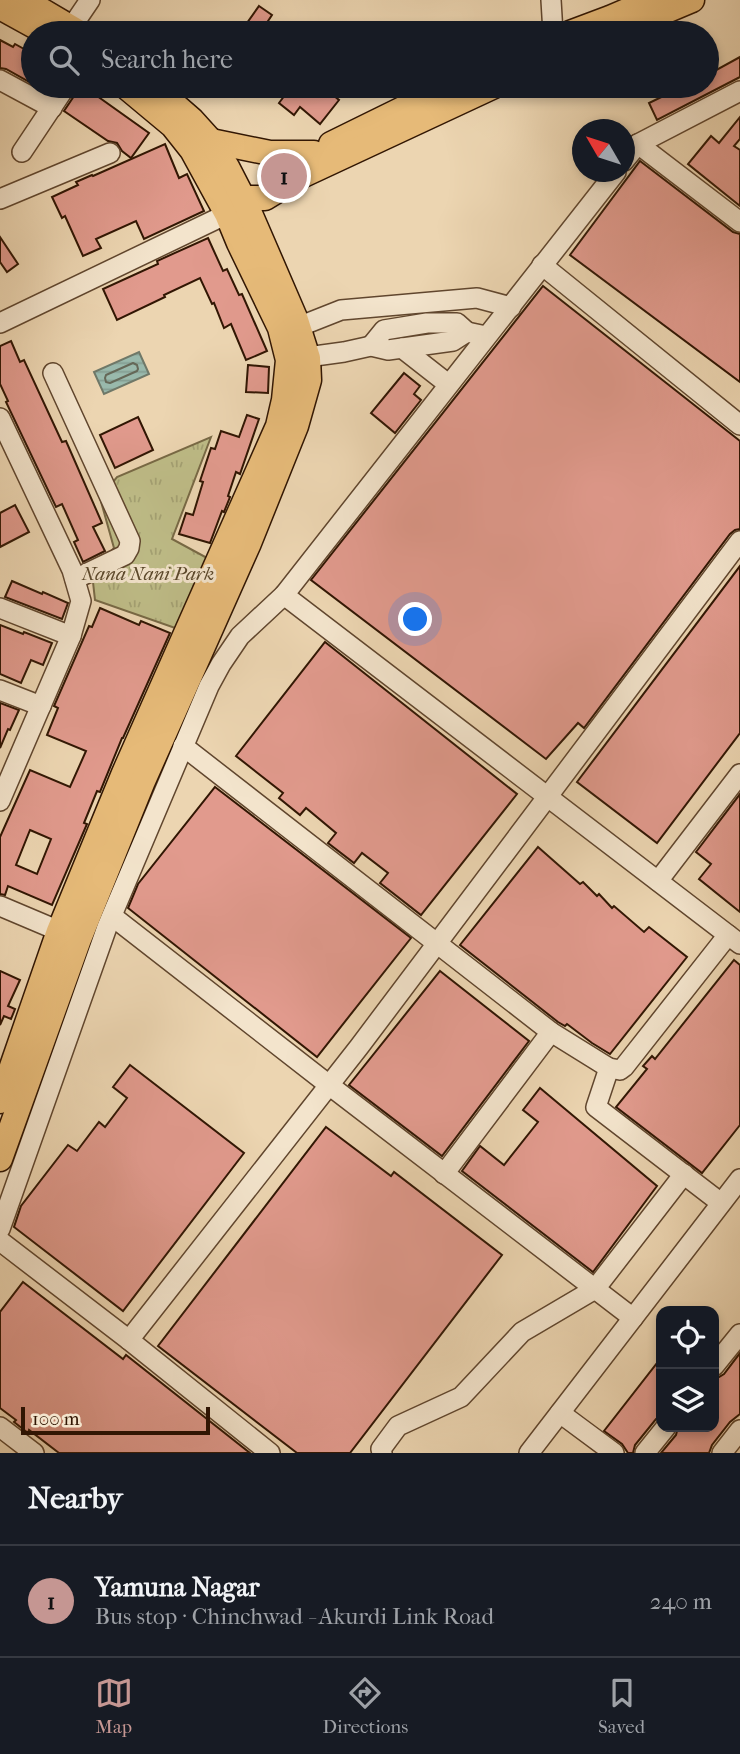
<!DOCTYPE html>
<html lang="en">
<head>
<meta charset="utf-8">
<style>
  :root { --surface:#171b24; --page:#20242c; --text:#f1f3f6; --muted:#9ea1a6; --line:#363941; --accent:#c59692 }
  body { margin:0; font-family:"IM FELL French Canon",serif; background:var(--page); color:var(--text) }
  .controls { position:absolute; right:21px; bottom:21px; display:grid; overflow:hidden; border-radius:14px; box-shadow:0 4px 10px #0003 }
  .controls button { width:63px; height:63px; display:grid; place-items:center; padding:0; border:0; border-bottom:2px solid var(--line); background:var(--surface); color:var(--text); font:35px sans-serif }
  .compass { position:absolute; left:572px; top:119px; width:63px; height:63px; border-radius:50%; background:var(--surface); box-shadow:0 4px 10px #0003; rotate:309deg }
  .scale { position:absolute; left:21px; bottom:18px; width:189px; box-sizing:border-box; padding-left:7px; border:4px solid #311603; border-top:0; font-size:19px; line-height:24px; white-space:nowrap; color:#311603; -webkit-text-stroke:5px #f3e4cc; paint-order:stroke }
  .you { position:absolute; left:416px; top:620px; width:24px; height:24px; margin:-18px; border:5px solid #fff; border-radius:50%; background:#1a73e8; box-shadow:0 0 0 10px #1a73e833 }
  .badge { display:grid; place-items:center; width:46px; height:46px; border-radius:50%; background:var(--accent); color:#111; font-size:23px; font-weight:700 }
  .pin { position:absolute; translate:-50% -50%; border:4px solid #fff; box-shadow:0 2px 7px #0006 }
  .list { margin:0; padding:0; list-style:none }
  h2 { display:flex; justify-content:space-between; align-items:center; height:91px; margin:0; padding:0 28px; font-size:30px }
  h2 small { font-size:23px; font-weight:400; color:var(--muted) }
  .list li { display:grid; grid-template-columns:46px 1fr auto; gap:21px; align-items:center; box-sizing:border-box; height:112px; padding:0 28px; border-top:2px solid var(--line) }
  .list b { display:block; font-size:26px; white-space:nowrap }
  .list p { margin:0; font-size:23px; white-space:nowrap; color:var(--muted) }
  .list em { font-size:23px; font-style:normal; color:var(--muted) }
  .icon { flex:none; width:38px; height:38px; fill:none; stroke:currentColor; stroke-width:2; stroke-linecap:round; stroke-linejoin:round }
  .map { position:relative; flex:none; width:740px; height:1453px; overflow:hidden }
  .search { position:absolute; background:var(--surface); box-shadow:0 4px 10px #0003; left:21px; right:21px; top:21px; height:77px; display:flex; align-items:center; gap:18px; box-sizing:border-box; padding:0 24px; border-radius:38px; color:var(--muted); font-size:26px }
  .sheet { height:203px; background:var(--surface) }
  nav { display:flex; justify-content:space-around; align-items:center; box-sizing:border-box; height:98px; border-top:2px solid var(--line); background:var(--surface); font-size:19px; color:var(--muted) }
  nav a { display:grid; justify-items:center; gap:4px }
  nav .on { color:var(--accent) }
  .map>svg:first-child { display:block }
  .grass { fill:url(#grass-tufts); stroke:#786945; stroke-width:2 }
  .water { fill:url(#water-rules); stroke:#6f7868; stroke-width:2 }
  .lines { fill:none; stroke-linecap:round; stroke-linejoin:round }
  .shore { stroke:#656858; stroke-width:2 }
  .building { fill:#e19a8d; stroke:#311603; stroke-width:2; fill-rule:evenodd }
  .minor-casing { stroke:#60462e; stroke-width:22 }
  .major-casing { stroke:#311603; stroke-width:27 }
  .minor { stroke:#f3e4cc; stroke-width:19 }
  .major { stroke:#e6ba78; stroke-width:24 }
  .labels { text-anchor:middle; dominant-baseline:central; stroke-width:6; stroke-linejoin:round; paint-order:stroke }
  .park-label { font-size:19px; font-style:italic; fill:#5b482b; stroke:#f3e4cc }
</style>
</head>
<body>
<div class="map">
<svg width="740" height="1453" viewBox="0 0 740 1453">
  <defs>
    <pattern id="grass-tufts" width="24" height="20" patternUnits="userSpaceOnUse" patternTransform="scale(1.75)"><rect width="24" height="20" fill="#bebc87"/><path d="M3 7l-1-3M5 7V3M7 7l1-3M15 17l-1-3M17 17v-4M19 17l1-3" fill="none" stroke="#a4a173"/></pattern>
    <pattern id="water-rules" width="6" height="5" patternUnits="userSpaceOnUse" patternTransform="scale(1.75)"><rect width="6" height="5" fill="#99b9ac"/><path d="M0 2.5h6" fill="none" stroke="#849e92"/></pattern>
  </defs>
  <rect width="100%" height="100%" fill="#ecd5b1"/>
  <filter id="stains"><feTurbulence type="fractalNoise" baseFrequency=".00286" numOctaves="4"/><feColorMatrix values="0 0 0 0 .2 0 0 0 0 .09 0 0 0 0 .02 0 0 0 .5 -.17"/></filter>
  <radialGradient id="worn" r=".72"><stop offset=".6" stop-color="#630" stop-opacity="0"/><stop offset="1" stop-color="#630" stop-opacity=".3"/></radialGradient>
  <path class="grass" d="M211 437 172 539 209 559 178 629 95 600 92 573 114 548 100 498 117 477Z"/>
  <path class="water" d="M139 352 149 374 104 394 94 372Z"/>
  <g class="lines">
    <path class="shore" d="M133 363 137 365 138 369 137 371 110 383 106 382 105 378 106 375Z"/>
  </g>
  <g class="building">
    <path d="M259 6 272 15 260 33H243L250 25 247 23Z"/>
    <path d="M0 40 13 47 15 44 33 54V84L6 69 0 68Z"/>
    <path d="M740 57V77L657 120 649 103 684 86H707V75Z"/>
    <path d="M78 86H83L149 133 131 158 122 151 117 143 108 141 64 111 76 93Z"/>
    <path d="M274 86H322L339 100 320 124 300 107 294 115 279 103 285 95Z"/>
    <path d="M740 117V139L734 146 740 150V206L688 164 711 136 719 143Z"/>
    <path d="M165 144 179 178 187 174 204 211 144 239 136 221 96 239 101 248 83 256 65 216 62 218 52 197 78 185 76 182 92 175 93 176Z"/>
    <path d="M640 161 733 232 740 234V382L570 255Z"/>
    <path d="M0 237 18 264 7 272 0 262Z"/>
    <path d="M208 238 223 271 227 269 239 295 242 294 267 351 246 360 231 324 224 328 214 303 212 304 200 278 164 295 165 297 117 320 103 289 158 264 157 261Z"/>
    <path d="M543 286 740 441V529L735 530 730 534 584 728 578 723 546 759 311 580Z"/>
    <path d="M11 341 20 362 24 360 62 442 66 441 102 523 93 527 105 551 83 562 74 542 78 540 62 504 56 507 6 402 8 401 0 384V346Z"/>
    <path d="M248 365 269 367 268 393 246 392Z"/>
    <path d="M404 373 420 386 414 394 421 400 395 433 371 413Z"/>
    <path d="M247 415 259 419 240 474 236 472 228 496 230 497 224 512 222 511 210 543 179 534 186 513 193 515 203 482 200 481 211 448 215 449 221 431 239 437Z"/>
    <path d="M138 417 153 450 115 468 100 435Z"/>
    <path d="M15 505 29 532 0 547V513Z"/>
    <path d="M740 566V733L657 843 577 782Z"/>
    <path d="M12 581 42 594 43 592 68 603 62 619 5 597Z"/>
    <path d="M100 608 139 625 141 621 170 633 123 738H122L100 792 97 791 84 823 87 824 52 905 8 886 5 895 0 894V837L30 770 70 787 86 751 47 735 58 708 54 706 89 626 92 627ZM30 830 51 839 37 874 16 865Z"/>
    <path d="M0 625 23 634 24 632 52 643 43 665 31 660 21 683 0 674Z"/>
    <path d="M325 642 517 794 421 915 380 883 388 873 362 853 354 863 328 843 336 833 306 808 300 815 279 798 283 793 236 756Z"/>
    <path d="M0 703 19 710 10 730 8 729 0 748Z"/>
    <path d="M215 787 411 938 317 1057 128 908 138 884Z"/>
    <path d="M740 794V912L699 879 711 864 696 852Z"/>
    <path d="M538 847 580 884 583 882 597 896 599 894 612 908 614 906 644 932 649 927 687 957 610 1054 592 1043 567 1024 565 1026 558 1022 460 945Z"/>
    <path d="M734 960 740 965V1125L702 1173 616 1107 647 1069 643 1066 652 1056 655 1059Z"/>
    <path d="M0 971 20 980 8 1006 15 1009 11 1019 4 1016 0 1025Z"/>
    <path d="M440 971 529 1041 442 1156 349 1085Z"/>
    <path d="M130 1065 244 1153 123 1311 14 1227 21 1206 68 1145 77 1151 99 1122 105 1127 127 1098 113 1087Z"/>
    <path d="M540 1088 657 1186 593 1272 462 1171 480 1146 504 1165 538 1122 523 1110Z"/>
    <path d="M326 1127 391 1176 394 1172 502 1255 350 1453H297L158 1346Z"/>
    <path d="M23 1282 123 1359 126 1355 250 1453H59L29 1430 28 1433 14 1422 16 1420 0 1408V1312Z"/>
    <path d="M740 1353V1414L730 1422 712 1445 709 1453H661L676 1435 678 1427H714V1378L719 1377 724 1374Z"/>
    <path d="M661 1358V1416L656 1419 635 1445 633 1453H628L622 1444 604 1431Z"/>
  </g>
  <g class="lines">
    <g class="minor-casing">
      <g id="minor">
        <path d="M551 0 553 33"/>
        <path d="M71 28 90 0"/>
        <path d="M0 80 52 108"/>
        <path d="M638 144 740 222"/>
        <path d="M22 152 66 86"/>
        <path d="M624 161 638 144 740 91"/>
        <path d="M0 199 110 153"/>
        <path d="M542 265 740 425"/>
        <path d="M0 323 227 214"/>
        <path d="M286 330 298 327 341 310 477 298 511 307"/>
        <path d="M371 346 384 330 427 323H457L467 332"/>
        <path d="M402 348 448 384"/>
        <path d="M293 359 344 352 371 346 388 350 453 341 467 332 486 336"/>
        <path d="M53 373 130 541 129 548 125 555 75 579"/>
        <path d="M0 418 72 570 81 601 71 636 0 801"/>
        <path d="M284 595 740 944"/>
        <path d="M0 608 71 636"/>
        <path d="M0 690 41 706"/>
        <path d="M183 746 551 1032 609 1068 620 1070 624 1067 728 935"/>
        <path d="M658 881 740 774"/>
        <path d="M0 906 71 936"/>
        <path d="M112 916 329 1085 633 1318"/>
        <path d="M609 1068 596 1107 721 1203"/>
        <path d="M444 1174 551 1032"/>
        <path d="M0 1229 107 927 209 686 221 664 240 636 284 595 616 172"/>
        <path d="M0 1241 129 1340 270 1453"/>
        <path d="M129 1340 359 1047 740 541"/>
        <path d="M714 1366 740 1334"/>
        <path d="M560 1413 614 1453"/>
        <path d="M0 1427 34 1453"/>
        <path d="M382 1453 381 1449 398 1426 461 1397 522 1332 595 1289 684 1174"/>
        <path d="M529 1453 740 1179"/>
        <path d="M645 1453 666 1427"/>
        <path d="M722 1453 740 1430"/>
      </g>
    </g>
    <g class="major-casing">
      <g id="major">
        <path d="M24 0 80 33"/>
        <path d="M0 7 47 33"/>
        <path d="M635 24 692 0"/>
        <path d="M570 33 610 18 652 0"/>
        <path d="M211 141 270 153H314"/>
        <path d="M331 144 449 86"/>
        <path d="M251 198H265L301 176 494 86"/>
        <path d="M0 1101 59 931 124 773 278 426 284 400 288 360 280 328 239 243 227 214 192 150 173 126 125 86"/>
        <path d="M0 1159 79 939 143 781 249 543 296 426 309 380 308 358 296 320 245 202 227 167 211 141 192 120 153 86"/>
      </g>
    </g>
    <use href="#minor" class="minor"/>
    <use href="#major" class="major"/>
  </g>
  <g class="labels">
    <g class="park-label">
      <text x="148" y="574">Nana Nani Park</text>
    </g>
  </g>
  <rect width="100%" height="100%" filter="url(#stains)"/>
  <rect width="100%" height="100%" fill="url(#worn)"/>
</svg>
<div class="controls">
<button><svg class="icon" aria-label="locate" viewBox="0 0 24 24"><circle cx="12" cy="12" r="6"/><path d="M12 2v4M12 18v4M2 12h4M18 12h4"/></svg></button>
<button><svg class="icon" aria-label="layers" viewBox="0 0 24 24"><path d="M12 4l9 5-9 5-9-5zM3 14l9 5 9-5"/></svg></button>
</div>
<svg class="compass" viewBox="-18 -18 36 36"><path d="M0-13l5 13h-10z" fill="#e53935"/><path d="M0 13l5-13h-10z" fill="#9ea1a6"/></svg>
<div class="scale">100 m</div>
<div class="you"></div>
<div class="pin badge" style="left:284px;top:176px">1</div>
<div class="search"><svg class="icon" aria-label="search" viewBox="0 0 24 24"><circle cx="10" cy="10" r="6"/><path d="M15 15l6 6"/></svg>Search here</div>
</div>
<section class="sheet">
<h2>Nearby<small></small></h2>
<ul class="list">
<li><span class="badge">1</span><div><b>Yamuna Nagar</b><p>Bus stop · Chinchwad - Akurdi Link Road</p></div><em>240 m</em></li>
</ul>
</section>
<nav>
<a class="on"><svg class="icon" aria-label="map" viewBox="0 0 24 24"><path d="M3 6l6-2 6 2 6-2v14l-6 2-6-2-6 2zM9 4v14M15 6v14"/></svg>Map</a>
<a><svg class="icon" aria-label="directions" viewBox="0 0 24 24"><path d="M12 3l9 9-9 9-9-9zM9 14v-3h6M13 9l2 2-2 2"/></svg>Directions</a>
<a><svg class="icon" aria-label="saved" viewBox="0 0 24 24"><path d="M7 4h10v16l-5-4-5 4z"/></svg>Saved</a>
</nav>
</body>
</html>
